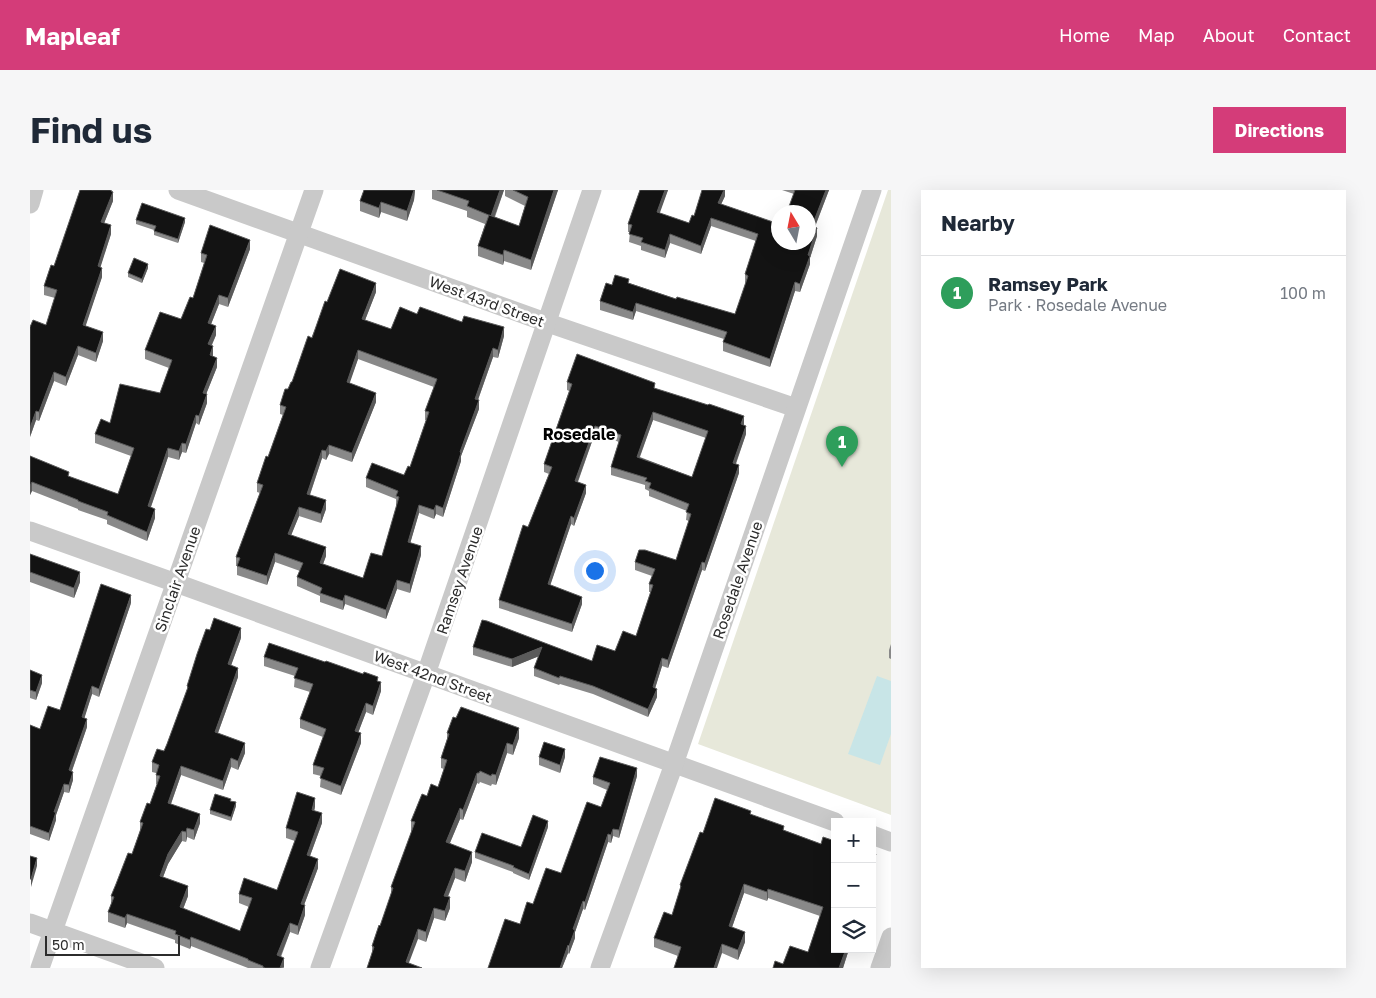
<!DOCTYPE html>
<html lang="en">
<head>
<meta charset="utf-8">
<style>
  :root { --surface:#fff; --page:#f6f6f7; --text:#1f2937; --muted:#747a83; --line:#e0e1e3; --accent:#d43c79 }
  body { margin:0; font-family:"Golos Text",sans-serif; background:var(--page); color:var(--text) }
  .controls { position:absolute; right:15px; bottom:15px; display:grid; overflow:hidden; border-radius:0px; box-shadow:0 5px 20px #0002 }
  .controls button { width:45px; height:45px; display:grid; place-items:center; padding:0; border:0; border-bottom:1px solid var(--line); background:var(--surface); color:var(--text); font:25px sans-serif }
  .compass { position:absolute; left:741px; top:15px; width:45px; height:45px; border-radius:50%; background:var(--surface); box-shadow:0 5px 20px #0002; rotate:350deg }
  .scale { position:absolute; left:15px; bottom:12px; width:135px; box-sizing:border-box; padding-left:5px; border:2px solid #2c2c2c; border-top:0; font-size:14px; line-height:18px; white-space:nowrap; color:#2c2c2c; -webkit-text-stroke:4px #fff; paint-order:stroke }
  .you { position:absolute; left:564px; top:380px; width:18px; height:18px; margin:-12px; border:4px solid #fff; border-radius:50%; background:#1a73e8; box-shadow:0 0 0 8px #1a73e833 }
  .badge { display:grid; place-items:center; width:32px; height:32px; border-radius:50%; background:var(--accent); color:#fff; font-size:16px; font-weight:700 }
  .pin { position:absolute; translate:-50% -41px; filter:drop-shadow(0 1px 2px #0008) }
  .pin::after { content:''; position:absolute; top:26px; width:18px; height:15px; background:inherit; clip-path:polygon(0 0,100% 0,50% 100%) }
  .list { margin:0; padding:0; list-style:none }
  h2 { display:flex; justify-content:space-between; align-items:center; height:65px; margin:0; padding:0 20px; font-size:21px }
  h2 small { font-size:16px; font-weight:400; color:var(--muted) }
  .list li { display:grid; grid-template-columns:32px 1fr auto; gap:15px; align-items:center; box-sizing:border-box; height:75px; padding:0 20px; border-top:1px solid var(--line) }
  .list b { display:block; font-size:19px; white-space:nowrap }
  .list p { margin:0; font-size:16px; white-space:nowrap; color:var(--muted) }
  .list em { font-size:16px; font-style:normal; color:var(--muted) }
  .icon { flex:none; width:28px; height:28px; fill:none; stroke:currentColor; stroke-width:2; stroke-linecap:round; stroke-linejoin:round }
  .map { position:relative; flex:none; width:861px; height:778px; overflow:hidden; border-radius:0px }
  header { display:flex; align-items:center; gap:30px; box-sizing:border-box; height:70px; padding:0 25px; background:var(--accent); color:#fff }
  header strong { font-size:24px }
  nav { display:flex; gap:28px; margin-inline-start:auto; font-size:18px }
  .intro { display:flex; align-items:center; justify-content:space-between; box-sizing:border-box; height:120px; padding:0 30px }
  h1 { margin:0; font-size:35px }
  .button { padding:12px 22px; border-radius:0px; background:var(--accent); color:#fff; font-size:18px; font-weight:700 }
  main { display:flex; gap:30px; padding:0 30px }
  aside { flex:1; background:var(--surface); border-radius:0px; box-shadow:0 5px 20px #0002 }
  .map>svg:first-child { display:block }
  .green { fill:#e7e8da }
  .water { fill:#c8e5e7 }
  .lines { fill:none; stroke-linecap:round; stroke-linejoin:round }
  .minor { stroke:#c9c9c9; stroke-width:19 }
  .wall { fill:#898989; fill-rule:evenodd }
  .shaded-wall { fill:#5a5a5a }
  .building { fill:#131313; stroke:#5a5a5a; fill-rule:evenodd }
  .labels { text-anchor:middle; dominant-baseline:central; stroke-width:5; stroke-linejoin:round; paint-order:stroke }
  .street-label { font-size:15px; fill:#2c2c2c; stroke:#fff }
  .neighbourhood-label { font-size:16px; font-weight:bold; fill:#000; stroke:#fff }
</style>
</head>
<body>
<header>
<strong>Mapleaf</strong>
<nav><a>Home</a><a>Map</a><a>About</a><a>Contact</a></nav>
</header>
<div class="intro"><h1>Find us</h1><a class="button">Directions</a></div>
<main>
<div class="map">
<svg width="861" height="778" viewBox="0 0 861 778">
  <rect width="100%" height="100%" fill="#fff"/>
  <path class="green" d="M858 0H861V625L668 554Z"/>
  <path class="water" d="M847 486 861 491V544L850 575 818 564Z"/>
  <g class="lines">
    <g class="minor">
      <path d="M148 0 518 133 766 218"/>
      <path d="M0 14 4 0"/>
      <path d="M0 341 146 393 805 632"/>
      <path d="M842 645 861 652"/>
      <path d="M0 733 125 778"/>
      <path d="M10 778 284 0"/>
      <path d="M290 778 396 484 562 0"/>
      <path d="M570 778 644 574 842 0"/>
      <path d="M850 778 861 747"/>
    </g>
  </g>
  <g class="wall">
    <path d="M82 0 83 11 74 33 81 44 70 77 72 87 55 136 73 151 66 172 48 165 36 196 24 191 9 231 6 230 0 247 25 108 14 105V96L24 76Z"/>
    <path d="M334 0H385L384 10 377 31 351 22 349 28 330 21V11Z"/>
    <path d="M402 0H474L465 27 489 36 495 16 475 6V0H528L501 80 474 71 473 75 448 66V56L455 34 437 27V21L402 9Z"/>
    <path d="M610 0H638L629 23 659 33 664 26 695 0V6L691 14 748 52 764 4 752 0H799L785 37 787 46 780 68V74L770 102 765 101 740 177 693 161V152L694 149 606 121 603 130 570 120V111L582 95 599 93 646 109 705 124 716 93 715 92V84L726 51 681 36 671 64 640 53 635 68 611 60V56L599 52 600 42H598V34Z"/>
    <path d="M106 30 155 32 148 53 124 45V40L106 34Z"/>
    <path d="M220 59 198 117 189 114 181 134 186 145 182 155 183 165V166L187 177 176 204 177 213 169 235 166 233 156 263 152 262 149 270 138 267 121 317 125 328 117 351 77 334V330L48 320V319L2 301 0 305V266L39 287 88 304 101 266 65 253V244L80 233 130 203 139 178 115 169V160L151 129 163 108 174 73 171 72V63Z"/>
    <path d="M118 78 112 93 98 87V83Z"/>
    <path d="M346 102 335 130 361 139 387 124 474 146 468 168 463 167 448 210 449 219 431 266V271L413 327 406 324 404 329 389 323 380 353 391 365 380 403 367 399 356 429 315 414 313 420 290 412V406L267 396V387L270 381 245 372 237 395 207 385V376H206V367L230 303 227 302V293L238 267 253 225 250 224V215L262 192 297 112ZM328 169 404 197 395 221V230H396L380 277 374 285 336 288V297L366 309V315H367L352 366 333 388 293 374 296 366 261 345 269 326 291 333 296 319 280 305 292 268 296 270 299 264 322 272 346 212 319 193Z"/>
    <path d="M537 192 625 199 714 234 713 235 716 244 706 274 709 283 675 381 672 380 638 478 632 476 625 498 627 507 618 527 563 504 530 494 529 495 504 486V478L509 466 482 477 443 465V457L562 471 585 461 606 446 621 402H619V394L622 386 605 380V372L646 370 659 331 656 330 657 321 619 306V301L615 299V295L581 285V277L589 252 565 243 548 292 556 303 544 336 541 334 520 395 552 414 542 442 469 418V410L519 284 514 282V274L539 201 537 200ZM623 230 676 248 662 287 610 267Z"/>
    <path d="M0 364 50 392 44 408 0 392Z"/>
    <path d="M101 413 69 507 62 504 54 528 57 537 42 581 43 590 39 603 34 602 26 625V630L19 651 0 644V535L10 539 30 520Z"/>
    <path d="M211 448 201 475 208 487 188 543 215 563 208 580 201 577 193 600 151 585 141 614 170 633 164 650 157 647 156 652 152 651 138 674 133 687 158 706 153 719 210 741 219 717 209 713V704L247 700 265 651 256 648V638L285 617 284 621 292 633 280 666 288 678 274 715 275 725 268 745 260 742 251 767 254 778H218L161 756 160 759 145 753V750L97 733 95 738 78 732V722L81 714V706L102 664 110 641V632L120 614 127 594H126V583L122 582V572L134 561 137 554 157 501V496Z"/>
    <path d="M861 454V469L859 468V460Z"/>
    <path d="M234 467 348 492 351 501 343 525 336 522 328 543 331 553 311 605 290 597 291 586 283 584V575L293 547 270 538V529L280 502 264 497 265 486 234 476Z"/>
    <path d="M0 480 12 493 6 510 0 508Z"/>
    <path d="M417 543 489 548 483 565 477 563 466 595 462 594 461 596 450 592 449 594 447 593 433 630 430 629 420 653 442 672 435 692 425 688 418 707 420 718 415 731 404 728 396 752 388 749 342 764V756L350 736 361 705V697L382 641H381V631L408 597 414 579 411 578V568L417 550Z"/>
    <path d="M509 567H535L530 583 509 575Z"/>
    <path d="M607 586 589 648 583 646 581 653 578 652 555 720 553 719 545 742V748L539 764 538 763 532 778H458L490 734 503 714 531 683 571 617 577 600 563 594V587Z"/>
    <path d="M201 611 206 616 201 631 180 624V620Z"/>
    <path d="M721 625 754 640 791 654 805 759H819L813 778H743L778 762 790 726 738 708 737 711 714 703 702 737 715 752 708 770 692 763 648 766 624 757V748L642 725 650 700V695L673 643Z"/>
    <path d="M518 637 499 690 483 683V682L445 668V662L491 657Z"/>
  </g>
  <g class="shaded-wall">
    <path d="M81 0 82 4 83 2V11L71 41V32Z"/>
    <path d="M382 0H385L384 10 377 31V21Z"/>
    <path d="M470 0H474L461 36V26Z"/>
    <path d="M524 0H528L501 80V70Z"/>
    <path d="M635 0H638L627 31V22Z"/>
    <path d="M694 0H695V6L688 21V13Z"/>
    <path d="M796 0H799L782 44V36Z"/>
    <path d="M351 12V22L349 28V18Z"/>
    <path d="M155 28V32L148 53V49Z"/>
    <path d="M681 28V36L671 64V56Z"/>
    <path d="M81 35V44L68 85V76Z"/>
    <path d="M787 38V46L780 68V74L770 102V94L778 65Z"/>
    <path d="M640 44V53L635 68V60Z"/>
    <path d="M220 50V59L198 117V108Z"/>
    <path d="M474 60V71L473 75V65Z"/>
    <path d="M118 74V78L112 93V89Z"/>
    <path d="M72 78V87L53 144V135Z"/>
    <path d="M765 92V101L740 177V169Z"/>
    <path d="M346 93V102L332 138V129Z"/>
    <path d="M189 105V114L178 142V133Z"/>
    <path d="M606 113V121L603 130V122Z"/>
    <path d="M186 136V145L178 163V154Z"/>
    <path d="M474 137V146L468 168V160Z"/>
    <path d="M73 142V151L66 172V163Z"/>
    <path d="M48 156V165L36 196V187Z"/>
    <path d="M183 156V165L180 174V165Z"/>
    <path d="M463 158V167L445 218V209Z"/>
    <path d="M328 160V169L317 201V192Z"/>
    <path d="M187 168V177L173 212V203Z"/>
    <path d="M24 182V191L9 231V222Z"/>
    <path d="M346 203V212L322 272V263Z"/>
    <path d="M177 204V213L169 235V226Z"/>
    <path d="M449 210V219L431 266V271L413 327V318L430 262Z"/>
    <path d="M6 221V230L0 247V238Z"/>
    <path d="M623 222V230L607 274V267Z"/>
    <path d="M166 225V233L156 263V254Z"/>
    <path d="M714 226V234L711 242V234Z"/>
    <path d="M565 236V243L545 299V291Z"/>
    <path d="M716 236V244L703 281V273Z"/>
    <path d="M152 253V262L149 270V261Z"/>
    <path d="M299 255V264L296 270V261Z"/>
    <path d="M138 258V267L118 325V316Z"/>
    <path d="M292 260V268L277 313V304Z"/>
    <path d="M709 275V283L675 381V373Z"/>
    <path d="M2 292V301L0 305V296Z"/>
    <path d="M556 295V303L544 336V328Z"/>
    <path d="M296 310V319L291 333V324Z"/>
    <path d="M389 315V323L378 361V352Z"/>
    <path d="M406 315V324L404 329V320Z"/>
    <path d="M269 317V326L258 353V344Z"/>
    <path d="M125 319V328L117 351V342Z"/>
    <path d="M541 326V334L518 402V394Z"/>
    <path d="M391 356V365L380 403V394Z"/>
    <path d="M296 357V366L290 382V373Z"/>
    <path d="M245 363V372L237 395V386Z"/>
    <path d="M672 372V380L638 478V470Z"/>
    <path d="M50 382V392L44 408V398Z"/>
    <path d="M367 390V399L356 429V420Z"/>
    <path d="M101 405V413L69 507V499Z"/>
    <path d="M315 405V414L313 420V411Z"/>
    <path d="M552 407V414L542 442V434Z"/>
    <path d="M211 438V448L198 484V474Z"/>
    <path d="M512 457V465L482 477V469Z"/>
    <path d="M632 468V476L623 505V497Z"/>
    <path d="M208 478V487L185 551V542Z"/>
    <path d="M12 485V493L6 510V502Z"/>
    <path d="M351 492V501L343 525V516Z"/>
    <path d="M62 496V504L52 536V527Z"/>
    <path d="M627 499V507L618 527V519Z"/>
    <path d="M336 513V522L325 551V541Z"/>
    <path d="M57 529V537L39 589V580Z"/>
    <path d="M489 538V548L483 565V555Z"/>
    <path d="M331 543V553L311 605V596Z"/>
    <path d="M215 553V563L208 580V571Z"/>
    <path d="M477 553V563L466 595V585Z"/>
    <path d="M535 559V567L530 583V575Z"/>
    <path d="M201 568V577L193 600V591Z"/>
    <path d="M151 576V585L138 622V613Z"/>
    <path d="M607 578V586L589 648V640Z"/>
    <path d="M43 582V590L39 603V595Z"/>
    <path d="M447 583V593L433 630V620Z"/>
    <path d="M34 594V602L26 625V630L19 651V643L24 622Z"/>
    <path d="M285 608V617L282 629V620Z"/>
    <path d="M206 612V616L201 631V627Z"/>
    <path d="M430 618V629L416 662V652Z"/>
    <path d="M292 623V633L277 674V665Z"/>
    <path d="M170 624V633L164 650V640Z"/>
    <path d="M518 631V637L499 690V684Z"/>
    <path d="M157 638V647L156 652V642Z"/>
    <path d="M583 639V646L581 653V645Z"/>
    <path d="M152 641V651L138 674 130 695V686L138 664Z"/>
    <path d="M578 644V652L555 720V712Z"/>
    <path d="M442 662V672L435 692V681Z"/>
    <path d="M846 664V674L842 685V675Z"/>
    <path d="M7 668V676L1 697V689Z"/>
    <path d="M288 669V678L271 723V714Z"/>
    <path d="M425 678V688L414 716V706Z"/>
    <path d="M844 682V692L842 697V687Z"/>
    <path d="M714 694V703L699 746V736Z"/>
    <path d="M158 696V706L150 727V717Z"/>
    <path d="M738 699V708L737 711V702Z"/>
    <path d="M420 707V718L415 731V721Z"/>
    <path d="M553 711V719L545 742V748L539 764V756L543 739Z"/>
    <path d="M275 715V725L268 745V736Z"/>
    <path d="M404 718V728L396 752V742Z"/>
    <path d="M97 724V733L95 738V728Z"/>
    <path d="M260 733V742L247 775V765Z"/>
    <path d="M388 739V749L377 778 376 772Z"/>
    <path d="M715 742V752L708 770V760Z"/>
    <path d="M161 747V756L160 759V750Z"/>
    <path d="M692 754V763L687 778H684Z"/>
    <path d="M538 755V763L532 778H530Z"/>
    <path d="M816 759H819L813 778H809Z"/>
    <path d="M254 768V777L250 778Z"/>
  </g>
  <g class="building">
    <path d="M50 0H81V1L83 2 71 32 81 35 68 76 72 78 53 135 73 142 66 163 48 156 36 187 24 182 9 222 6 221 0 238V137L3 130 16 135 27 100 14 96 21 75 24 76Z"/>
    <path d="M334 0H384L377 21 351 12 349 18 330 11Z"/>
    <path d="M407 0H470L461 26 437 16 439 11Z"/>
    <path d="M483 0H524L501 70 474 60 473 65 448 56 459 25 489 36 498 7Z"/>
    <path d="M610 0H635L627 22 659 33 662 25 664 26 672 0H694L688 13 746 33 748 28V52H778V22H757L765 0H796L782 36 787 38 778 65 780 66 770 94 765 92 740 169 693 152 697 142 606 113 603 122 570 111 576 93 582 95 585 85 599 89 598 93 646 109 647 107 705 124 718 86 715 84 728 44 681 28 671 56 640 44 635 60 611 52 613 48 599 44 602 35 598 34Z"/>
    <path d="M112 13 155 28 148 49 124 41 126 36 106 30Z"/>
    <path d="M180 35 220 50 198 108 189 105 178 133 186 136 178 154 183 156 180 165 187 168 173 203 177 204 169 226 166 225 156 254 152 253 149 261 138 258 118 316 125 319 117 342 77 325 78 322 48 311V310L2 292 0 296V266L39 282 38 286 88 304 104 258 65 244 71 229 80 233 90 194 130 203 142 170 115 160 130 122 151 129 160 107 163 108 177 65 171 63Z"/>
    <path d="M104 68 118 74 112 89 98 83Z"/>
    <path d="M310 79 346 93 332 129 361 139 370 117 387 124 390 117 432 132 434 126 474 137 468 160 463 158 445 209 449 210 430 262 431 263 413 318 406 315 404 320 389 315 378 352 391 356 380 394 367 390 356 420 315 405 313 411 290 403 292 398 267 387 273 373 245 363 237 386 207 376 210 368 206 367 233 295 227 293 236 266 238 267 256 217 250 215 255 199H258L261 192H262L278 146 282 148 295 111 297 112ZM328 160 407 189 395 221 399 222 380 277 378 276 374 285 342 273 336 288 368 301 366 306 369 307 352 366 341 363 333 388 290 373 296 357 258 344 269 317 291 324 296 310 277 304 292 260 296 261 299 255 322 263 346 203 317 192Z"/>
    <path d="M547 164 625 193 624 198 678 215 679 214 714 226 711 234 716 236 703 273 709 275 689 333 675 373 672 372 638 470 632 468 623 497 627 499 618 519 563 496 530 486 529 488 504 478 512 457 482 469 443 457 452 430 457 431 562 471 567 455 585 461 593 441 606 446 623 395 619 394 625 379 605 372 609 360H615L646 370 661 324 656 322 659 314 619 298 621 293 615 291 617 288 581 277 591 245 565 236 545 291 556 295 544 328 541 326 518 394 552 407 542 434 469 410 493 335 498 337 522 277 514 274 542 194 537 192ZM623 222 678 241 662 287 607 267Z"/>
    <path d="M0 364 50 382 44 398 0 382Z"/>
    <path d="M71 394 101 405 69 499 62 496 52 527 57 529 39 580 43 582 39 595 34 594 24 622H26L19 643 0 636V535L10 539 18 516 30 520Z"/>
    <path d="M184 428 211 438 198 474 208 478 185 542 215 553 208 571 201 568 193 591 151 576 138 613 170 624 164 640 157 638 156 642 152 641 138 664 130 686 158 696 150 717 210 741 222 708 209 704 214 688 247 700 268 642 256 638 267 602 285 608 282 620 292 623 277 665 288 669 271 714 275 715 268 736 260 733 247 765 254 768 250 778H235L233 777V776L218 770V769L161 747 160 750 145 744 146 741 97 724 95 728 78 722 84 707 81 706 86 694 98 663 102 664 113 633 110 632 117 613 120 614 130 586 126 585 129 575 122 572 127 559 134 561 137 554 158 497 157 496 167 464 176 439 180 440Z"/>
    <path d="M239 453 295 472 296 471 333 484 334 482 348 487 347 491 351 492 343 516 336 513 325 541 331 543 311 596 290 588 294 578 283 575 296 539 270 529 283 494 264 488 268 478 234 467Z"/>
    <path d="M0 480 12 485 6 502 0 500Z"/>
    <path d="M431 517 489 538 483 555 477 553 466 585 462 584 461 586 450 581 449 583H447L433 620 430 618 416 652 442 662 435 681 425 678 414 706 420 707 415 721 404 718 396 742 388 739 376 772 392 778H337L344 757 342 756 349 735 350 736 363 698 361 697 385 632 381 631 392 604 397 606 401 594 408 597 417 570 411 568 419 544 417 543 423 527 426 528Z"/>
    <path d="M514 552 535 559 530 575 509 567Z"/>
    <path d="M570 567 607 578 589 640 583 639 581 645 578 644 555 712 553 711 543 739 545 740 539 756 538 755 530 778H458L475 729 490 734 497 712 503 714 516 678 531 683 557 612 571 617 580 593 563 587Z"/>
    <path d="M185 604 201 609 200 611 206 612 201 627 180 620Z"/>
    <path d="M685 608 721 621 720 624 754 636 753 640 791 654 793 647 805 651V759H816L809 778H743L745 771 753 774 760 756 778 762 793 717 738 699 737 702 714 694 699 736 715 742 708 760 692 754 684 778H644L651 757 624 748 634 722 642 725 651 696 650 695 670 642 673 643Z"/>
    <path d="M503 625 518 631 499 684 483 677 484 676 445 662 452 643 491 657Z"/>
    <path d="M842 663 846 664 842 675Z"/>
    <path d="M0 666 7 668 1 689H0Z"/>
  </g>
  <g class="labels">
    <g class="street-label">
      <text transform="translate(457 111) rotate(20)">West 43rd Street</text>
      <text transform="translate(147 389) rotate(-71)">Sinclair Avenue</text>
      <text transform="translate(429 390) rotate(-71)">Ramsey Avenue</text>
      <text transform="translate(707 390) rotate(-71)">Rosedale Avenue</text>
      <text transform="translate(403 486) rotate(20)">West 42nd Street</text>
    </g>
    <g class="neighbourhood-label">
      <text x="549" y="244">Rosedale</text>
    </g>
  </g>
</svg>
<div class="controls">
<button>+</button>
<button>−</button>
<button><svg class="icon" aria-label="layers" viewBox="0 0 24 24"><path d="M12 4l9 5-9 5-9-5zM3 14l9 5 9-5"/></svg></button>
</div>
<svg class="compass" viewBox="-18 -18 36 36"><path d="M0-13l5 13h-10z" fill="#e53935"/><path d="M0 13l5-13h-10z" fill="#747a83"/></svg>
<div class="scale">50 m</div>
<div class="you"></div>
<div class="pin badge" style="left:812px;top:277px;background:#2e9e5b">1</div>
</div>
<aside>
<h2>Nearby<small></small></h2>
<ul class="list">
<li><span class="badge" style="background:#2e9e5b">1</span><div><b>Ramsey Park</b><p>Park · Rosedale Avenue</p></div><em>100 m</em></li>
</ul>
</aside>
</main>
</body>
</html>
